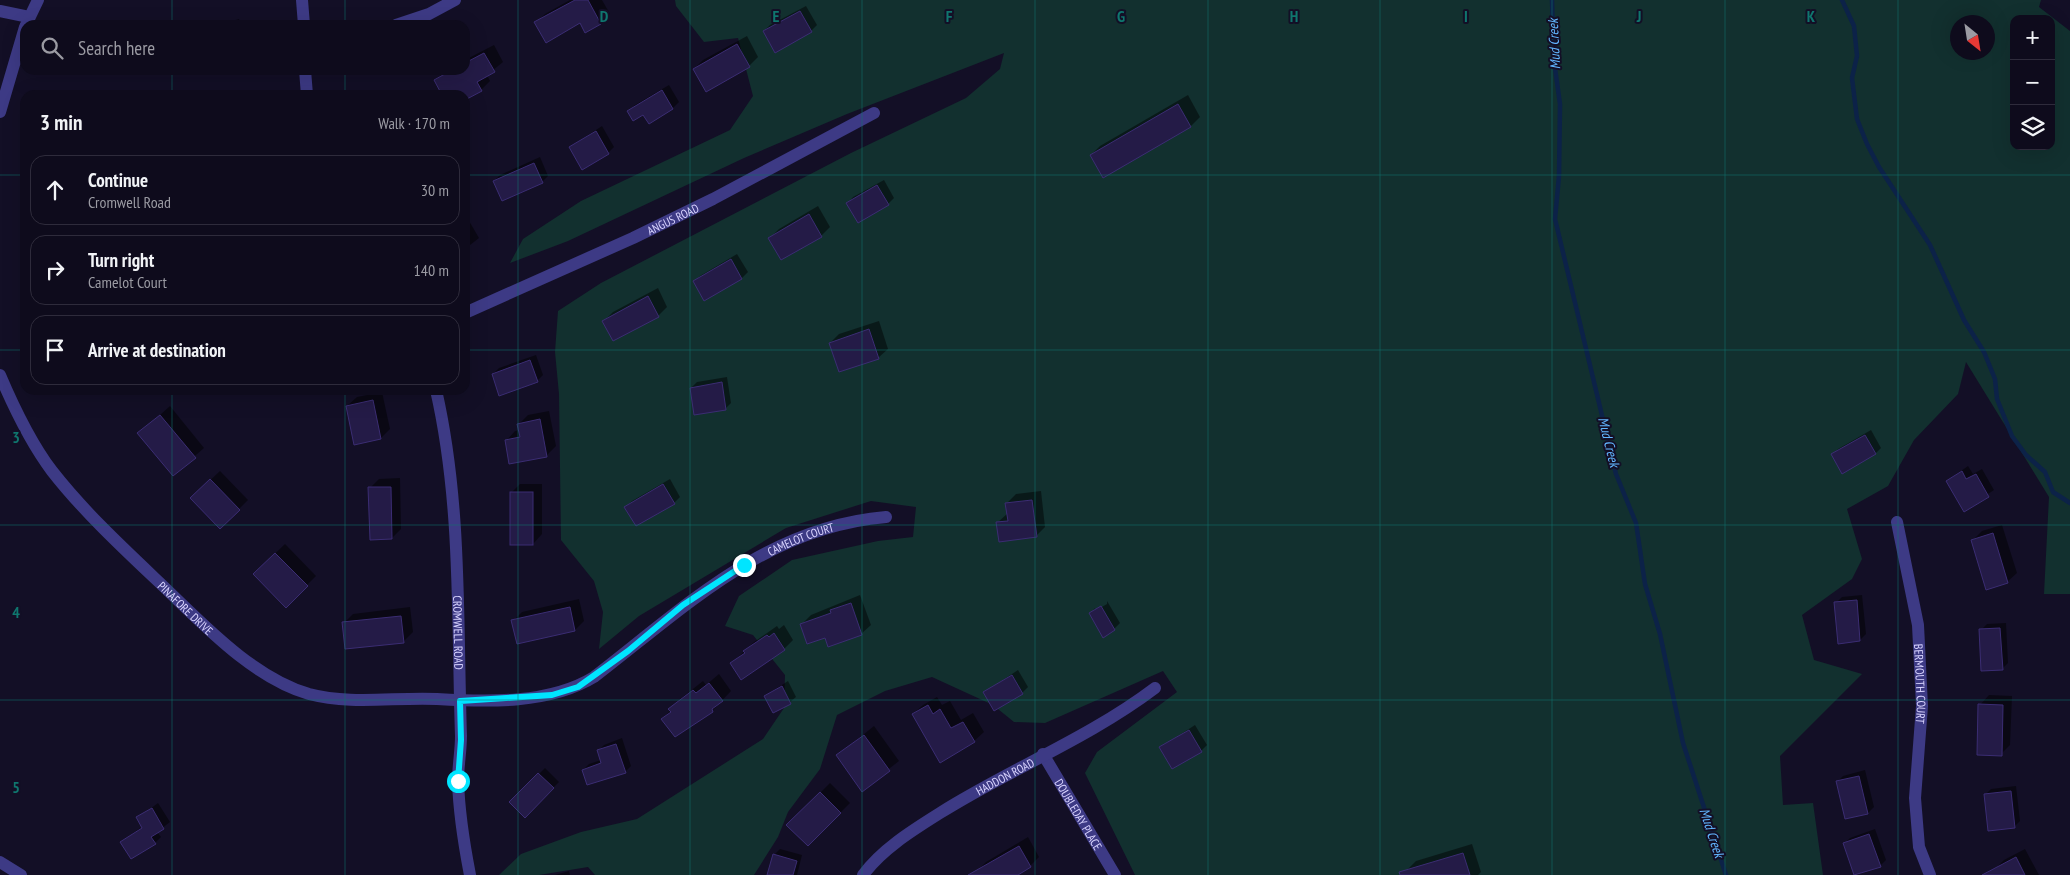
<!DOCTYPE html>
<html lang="en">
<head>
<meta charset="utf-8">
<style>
  :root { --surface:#0e0b1c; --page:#171425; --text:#f1f3f6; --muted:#9b9ba3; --line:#2e2b3b }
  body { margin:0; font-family:"PT Sans Narrow",sans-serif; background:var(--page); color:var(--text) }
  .controls { position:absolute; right:15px; top:15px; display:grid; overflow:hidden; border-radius:10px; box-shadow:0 5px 20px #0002 }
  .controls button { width:45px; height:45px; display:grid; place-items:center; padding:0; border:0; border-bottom:1px solid var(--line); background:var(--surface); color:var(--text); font:25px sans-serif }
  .compass { position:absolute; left:1950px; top:15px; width:45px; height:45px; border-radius:50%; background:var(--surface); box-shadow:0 5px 20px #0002; rotate:150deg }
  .stop { position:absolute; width:15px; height:15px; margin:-11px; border:4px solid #00e5ff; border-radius:50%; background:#fff }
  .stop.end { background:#00e5ff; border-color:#fff; box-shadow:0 1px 5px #0008 }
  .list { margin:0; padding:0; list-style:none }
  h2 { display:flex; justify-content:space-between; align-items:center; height:65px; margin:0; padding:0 20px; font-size:21px }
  h2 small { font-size:16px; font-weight:400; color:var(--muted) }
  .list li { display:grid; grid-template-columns:32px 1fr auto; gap:15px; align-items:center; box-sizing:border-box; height:70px; margin:0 10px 10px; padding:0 10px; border:1px solid var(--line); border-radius:15px }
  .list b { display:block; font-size:19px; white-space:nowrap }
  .list p { margin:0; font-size:16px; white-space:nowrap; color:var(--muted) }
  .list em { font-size:16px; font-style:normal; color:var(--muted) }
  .icon { flex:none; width:28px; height:28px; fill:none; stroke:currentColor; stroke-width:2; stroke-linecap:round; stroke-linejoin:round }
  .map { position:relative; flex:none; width:2070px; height:875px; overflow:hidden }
  .search { position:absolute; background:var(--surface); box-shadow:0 5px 20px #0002; left:20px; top:20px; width:450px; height:55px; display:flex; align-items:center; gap:12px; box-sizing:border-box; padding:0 18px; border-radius:15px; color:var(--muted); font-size:19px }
  .panel { position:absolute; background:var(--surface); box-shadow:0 5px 20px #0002; left:20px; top:90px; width:450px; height:305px; border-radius:15px }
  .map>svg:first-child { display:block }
  .green { fill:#12302f; fill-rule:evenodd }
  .shadow { fill:#0007 }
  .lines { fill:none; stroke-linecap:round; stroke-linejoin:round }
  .stream { stroke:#0c2248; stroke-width:4.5 }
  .building { fill:#241b47; stroke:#3b2d73 }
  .minor { stroke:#3d3a85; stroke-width:12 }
  .tertiary { stroke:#3d3a85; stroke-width:12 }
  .route { stroke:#00e5ff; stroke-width:6 }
  .grid { fill:none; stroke:#0f766e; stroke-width:1; stroke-opacity:0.55 }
  .labels { text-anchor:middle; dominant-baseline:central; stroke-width:4; stroke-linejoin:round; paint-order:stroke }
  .street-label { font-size:12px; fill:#d9d4ff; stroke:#130f26 }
  .water-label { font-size:14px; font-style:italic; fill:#62b6ff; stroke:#130f26 }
  .grid-label { font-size:16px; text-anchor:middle; font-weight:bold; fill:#0f766e; stroke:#130f26; stroke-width:4; stroke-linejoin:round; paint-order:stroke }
</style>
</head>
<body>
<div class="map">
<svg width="2070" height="875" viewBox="0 0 2070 875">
  <rect width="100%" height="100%" fill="#130f26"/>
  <path class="green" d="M675 0H2041L2039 7 2070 31V594H2044L2049 497 1966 362 1958 394 1914 440 1888 486 1847 509 1862 559 1852 579 1802 615 1814 660 1862 674 1780 756 1783 805 1813 803 1823 875H1135L1085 773 1097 752 1177 692 1163 671 1045 723 1014 722 993 705 932 677 885 691 837 715 820 769 788 812 778 837 754 875H595L588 867 539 875H499L521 854 581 832 637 819 763 739 784 708 785 675 753 635 725 626 739 596 792 560 878 541 913 537 916 507 871 501 786 528 639 616 599 649 603 612 594 581 561 540 559 394 555 352 558 311 601 283 851 153 966 98 1000 69 1004 53 847 114 744 158 568 241 510 263 523 239 581 201 730 130 753 96 738 38 704 42 676 6ZM2014 19H2051V146H2014ZM1958 22H1988V52H1958Z"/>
  <g class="shadow">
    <path d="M570 0H602L610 14 601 23H536L545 14Z"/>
    <path d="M806 6 817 25 811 31H764L770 25Z"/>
    <path d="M239 19 241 25H219Z"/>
    <path d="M747 36 758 57 749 66 694 69 703 60Z"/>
    <path d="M494 45 503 62 487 75 490 81 481 90 465 99V95H444L436 80 446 70H465V60Z"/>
    <path d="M669 85 679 102 673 108 644 113 629 111 635 105Z"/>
    <path d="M390 91 392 95H383Z"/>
    <path d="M1188 95 1200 117 1191 126 1103 176 1091 155 1100 146Z"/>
    <path d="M602 126 614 147 608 153 570 147Z"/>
    <path d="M540 157 548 176 542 182 494 181 500 175Z"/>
    <path d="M884 180 894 198 888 204 848 203 853 197Z"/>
    <path d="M818 206 830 227 821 236 770 238 779 229Z"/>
    <path d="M465 214 479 238 465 249Z"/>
    <path d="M737 254 748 272 742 278 704 299 694 282 700 276Z"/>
    <path d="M658 288 667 307 658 316 604 321 613 312Z"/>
    <path d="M879 321 888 349 878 358 830 343 839 334Z"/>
    <path d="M536 355 543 375 537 381 493 374 499 368Z"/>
    <path d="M727 377 731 403 725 409 691 388 697 382Z"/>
    <path d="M382 392 390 429 381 438 347 406 357 397Z"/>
    <path d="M170 406 204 448 173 475 139 434Z"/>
    <path d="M549 411 556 446 547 455 510 463 506 441 515 431 520 430 519 424 528 415Z"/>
    <path d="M1871 430 1881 448 1876 453 1833 455 1838 449Z"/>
    <path d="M1968 466 1973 474 1982 469 1994 490 1964 510 1947 481Z"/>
    <path d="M220 471 248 500 239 509 201 489Z"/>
    <path d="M400 478 401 529 392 538 370 488 379 479Z"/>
    <path d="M670 479 680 497 674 503 626 507 632 501Z"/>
    <path d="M520 484H542V534L533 544 511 493Z"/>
    <path d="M1041 491 1045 527 1036 536 997 523 1008 513 1007 503 1016 494Z"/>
    <path d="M2002 525 2017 573 2007 582 1973 540 1982 531Z"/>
    <path d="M285 544 316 576 286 606 254 574Z"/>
    <path d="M860 595 871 625 861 634 826 636 802 624 811 615Z"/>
    <path d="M1862 595 1866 634 1860 640 1836 603 1842 597Z"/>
    <path d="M579 599 584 621 575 630 513 621 522 612Z"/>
    <path d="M1107 601 1120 623 1114 629 1090 614 1095 608V611L1107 604Z"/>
    <path d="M410 607 413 632 404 641 344 623 353 614Z"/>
    <path d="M2006 623 2008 663 2002 669 1981 630 1987 624Z"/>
    <path d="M784 625 793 640 784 649 742 678 732 663 754 642 777 626 779 629Z"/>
    <path d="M1018 670 1028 687 1022 693 985 692Z"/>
    <path d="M719 674 731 691 712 711 663 719 679 700 703 681 706 685Z"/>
    <path d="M788 681 796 697 790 702 765 696Z"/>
    <path d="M1989 695 2012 696 2010 745 2001 754 1980 705Z"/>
    <path d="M937 697 942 705 950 701 961 720 973 713 984 732 974 741 913 714 923 705Z"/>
    <path d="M1195 725 1207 745 1201 751 1161 747Z"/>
    <path d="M874 726 899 761 862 790 837 756Z"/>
    <path d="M622 738 631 766 625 772 583 770 589 764 601 760 598 751 604 745Z"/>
    <path d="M545 768 559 782 525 816 511 802Z"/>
    <path d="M1865 770 1874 807 1868 813 1846 818 1837 782 1843 776Z"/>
    <path d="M830 783 850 803 808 845 788 825Z"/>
    <path d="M2016 786 2020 821 2014 827 1985 795 1991 789Z"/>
    <path d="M158 803 170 822 157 832 161 837 155 843 121 842 143 826 138 818Z"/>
    <path d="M1875 829 1886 860 1880 866 1855 875 1844 844 1850 838Z"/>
    <path d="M1028 837 1039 857 1030 866 1015 875H979L977 871 986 862Z"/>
    <path d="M1472 844 1481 872 1478 875H1408L1407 870 1416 861Z"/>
    <path d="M780 849 802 855 797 875H768L774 855Z"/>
    <path d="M2025 849 2039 875H1998L1995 869 2004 860Z"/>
    <path d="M569 871 570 875H555Z"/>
  </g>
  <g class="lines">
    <g class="stream">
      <path d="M1552 0 1554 61 1560 104 1559 176 1555 219 1616 474 1636 523 1645 584 1660 634 1683 743 1726 875"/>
      <path d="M1842 0 1854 26 1857 56 1852 78 1857 119 1867 144 1879 167 1930 245 1964 320 1984 352 1995 379 1997 399 2012 436 2026 455 2045 472 2053 492 2070 503"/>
    </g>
  </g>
  <g class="building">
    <path d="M575 0H588L601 24 585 33 580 23 546 43 534 22Z"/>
    <path d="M800 11 812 32 775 53 763 31Z"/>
    <path d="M737 44 750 67 706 92 693 69Z"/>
    <path d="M484 53 495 72 477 82 482 91 465 100V95H442L434 80 452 70H465V63Z"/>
    <path d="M662 90 673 109 649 124 643 115 633 121 627 111Z"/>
    <path d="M1178 104 1191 127 1103 178 1090 155Z"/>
    <path d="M596 131 609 154 582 170 569 147Z"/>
    <path d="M534 163 543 183 502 201 493 181Z"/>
    <path d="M877 185 889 205 858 223 846 203Z"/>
    <path d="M809 214 822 237 781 260 768 238Z"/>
    <path d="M731 259 742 279 704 301 693 281Z"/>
    <path d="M648 296 659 317 613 341 602 321Z"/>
    <path d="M869 329 879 359 839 372 829 343Z"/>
    <path d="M530 360 538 382 499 396 492 374Z"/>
    <path d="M722 382 726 410 694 415 690 388Z"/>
    <path d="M373 400 381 439 354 445 346 406Z"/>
    <path d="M160 415 196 458 173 476 137 433Z"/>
    <path d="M540 419 547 457 509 464 505 440 520 437 517 424Z"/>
    <path d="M1865 435 1876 454 1842 474 1831 454Z"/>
    <path d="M1962 471 1966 479 1976 474 1989 497 1964 512 1946 481Z"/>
    <path d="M210 479 240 510 220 529 190 498Z"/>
    <path d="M663 484 675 504 636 526 624 507Z"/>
    <path d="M368 487H391L392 539 370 540Z"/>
    <rect x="510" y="492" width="23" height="53"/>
    <path d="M1032 500 1037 537 999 542 996 522 1008 521 1005 503Z"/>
    <path d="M1993 533 2008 583 1986 590 1971 540Z"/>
    <path d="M275 553 308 586 286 608 253 574Z"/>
    <path d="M1857 600 1860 641 1838 644 1834 602Z"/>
    <path d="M851 603 862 635 828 647 825 638 807 644 800 624 831 613 830 610Z"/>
    <path d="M1101 606 1115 630 1103 638 1089 613Z"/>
    <path d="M570 607 575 631 517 644 511 620Z"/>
    <path d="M401 616 404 643 345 649 342 622Z"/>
    <path d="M2000 628 2003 670 1981 671 1979 629Z"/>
    <path d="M774 633 785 650 741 680 730 663 745 653 743 651 767 635 769 637Z"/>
    <path d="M1012 675 1023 694 994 711 983 692Z"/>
    <path d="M709 683 723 701 712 709 713 712 675 737 661 719 671 712 668 709 693 690 696 693Z"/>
    <path d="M782 686 791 704 773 713 764 696Z"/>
    <path d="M1978 704 2003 705 2002 756 1977 755Z"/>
    <path d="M928 705 933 714 940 709 951 728 963 722 975 742 940 763 912 714Z"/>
    <path d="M1189 730 1202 752 1172 769 1159 747Z"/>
    <path d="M864 735 890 771 862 792 836 755Z"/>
    <path d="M616 744 626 773 587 785 582 770 601 763 597 750Z"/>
    <path d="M538 773 554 788 525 818 509 802Z"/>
    <path d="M1859 776 1868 814 1845 819 1836 781Z"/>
    <path d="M2011 791 2015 828 1988 831 1984 794Z"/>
    <path d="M820 792 841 813 808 846 786 825Z"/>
    <path d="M152 808 164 829 151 837 156 844 131 859 120 842 142 828 136 817Z"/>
    <path d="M1869 834 1881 867 1854 875 1843 843Z"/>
    <path d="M1019 846 1031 867 1018 875H968Z"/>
    <path d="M1463 853 1470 875H1400L1399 872Z"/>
    <path d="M773 854 797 861 793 875H767Z"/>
    <path d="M2016 857 2025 875H1982Z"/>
  </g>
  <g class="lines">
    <g class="minor">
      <path d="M302 0 304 25"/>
      <path d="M0 11 29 17"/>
      <path d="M26 25 38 0"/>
      <path d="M396 25 429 14 455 0"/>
      <path d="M305 70 307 95"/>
      <path d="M0 112 25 27"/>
      <path id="s1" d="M465 313 633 238 713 199 874 113"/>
      <path id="s2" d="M0 375C14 408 30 442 52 471 84 512 124 549 162 585 203 624 253 678 309 694 351 705 394 697 437 699 488 702 550 704 594 677 685 607 766 527 886 517"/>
      <path id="s3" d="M436 390C462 504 457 620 461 736 461 751 458 766 458 781 459 813 464 844 470 875"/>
      <path id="s4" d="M1897 522 1918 625 1922 706 1915 798 1919 847 1930 875"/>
      <path id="s5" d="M1043 754 1115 875"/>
      <path id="s6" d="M863 875C882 849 913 830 940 813 1010 769 1089 738 1155 688"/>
    </g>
    <path class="tertiary" d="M0 862 21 875"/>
  </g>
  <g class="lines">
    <path class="route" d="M458 781 461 740 460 701 552 695 578 687 628 651 683 605 744 565"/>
  </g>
  <path class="grid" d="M172 0V25M345 0V25M518 0V875M690 0V875M862 0V875M1035 0V875M1208 0V875M1380 0V875M1552 0V875M1725 0V875M1898 0V875M172 70V95M345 70V95M0 175H25M465 175H2070M0 350H25M465 350H2070M172 390V875M345 390V875M0 525H2070M0 700H2070"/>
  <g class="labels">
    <g class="street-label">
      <text stroke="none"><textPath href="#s1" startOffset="228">ANGUS ROAD</textPath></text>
      <text stroke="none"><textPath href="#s2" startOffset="992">CAMELOT COURT</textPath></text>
      <text stroke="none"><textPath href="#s2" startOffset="301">PINAFORE DRIVE</textPath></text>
      <text stroke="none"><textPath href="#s3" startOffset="244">CROMWELL ROAD</textPath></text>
      <text stroke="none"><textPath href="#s4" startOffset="164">BERMOUTH COURT</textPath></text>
      <text stroke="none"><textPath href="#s6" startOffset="174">HADDON ROAD</textPath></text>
      <text stroke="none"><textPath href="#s5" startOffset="70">DOUBLEDAY PLACE</textPath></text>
    </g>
    <g class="water-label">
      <text transform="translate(1554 44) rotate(-93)">Mud Creek</text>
      <text transform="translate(1609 442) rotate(76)">Mud Creek</text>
      <text transform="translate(1712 833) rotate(72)">Mud Creek</text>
    </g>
  </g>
  <g class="grid-label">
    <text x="604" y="22">D</text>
    <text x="776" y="22">E</text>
    <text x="949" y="22">F</text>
    <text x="1121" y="22">G</text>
    <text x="1294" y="22">H</text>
    <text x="1466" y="22">I</text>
    <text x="1639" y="22">J</text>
    <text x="1811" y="22">K</text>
    <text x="16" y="443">3</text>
    <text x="16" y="618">4</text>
    <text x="16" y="793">5</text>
  </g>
</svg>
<div class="controls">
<button>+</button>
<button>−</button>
<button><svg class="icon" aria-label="layers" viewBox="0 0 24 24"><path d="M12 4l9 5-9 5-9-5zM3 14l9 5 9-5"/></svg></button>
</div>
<svg class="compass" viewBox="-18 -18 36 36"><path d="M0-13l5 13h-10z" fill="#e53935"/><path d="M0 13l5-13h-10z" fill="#9b9ba3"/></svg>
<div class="stop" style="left:458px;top:781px"></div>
<div class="stop end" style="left:744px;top:565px"></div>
<div class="search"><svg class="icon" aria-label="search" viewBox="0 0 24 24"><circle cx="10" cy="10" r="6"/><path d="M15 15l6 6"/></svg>Search here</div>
<section class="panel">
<h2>3 min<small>Walk · 170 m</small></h2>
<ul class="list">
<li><svg class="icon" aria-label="ahead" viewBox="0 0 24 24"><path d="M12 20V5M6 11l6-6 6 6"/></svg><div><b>Continue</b><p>Cromwell Road</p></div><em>30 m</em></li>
<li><svg class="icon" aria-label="right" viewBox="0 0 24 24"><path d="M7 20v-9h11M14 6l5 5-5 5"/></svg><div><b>Turn right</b><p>Camelot Court</p></div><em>140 m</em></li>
<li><svg class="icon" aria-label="arrive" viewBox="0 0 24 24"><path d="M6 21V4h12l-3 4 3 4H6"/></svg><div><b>Arrive at destination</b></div></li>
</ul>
</section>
</div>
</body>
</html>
